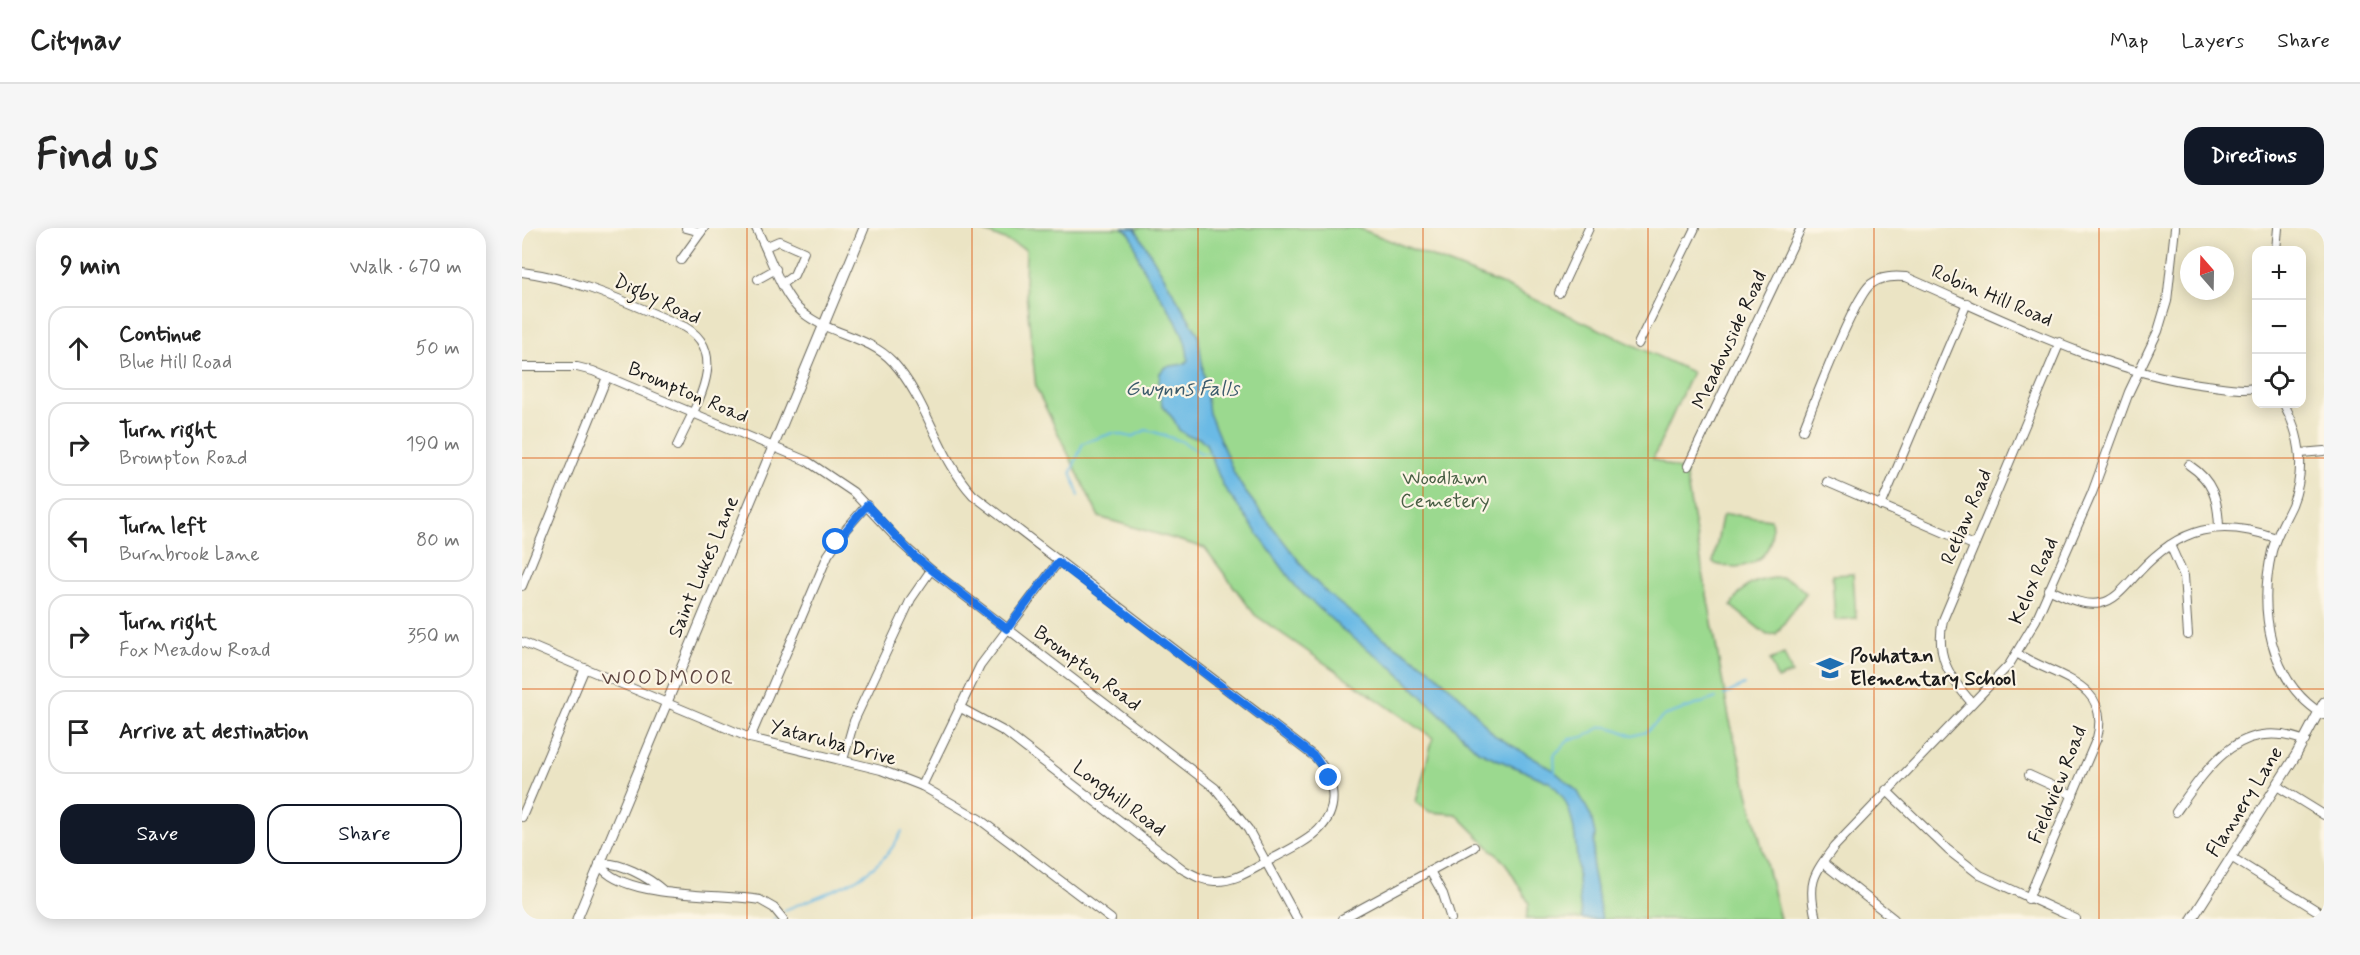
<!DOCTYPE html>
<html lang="en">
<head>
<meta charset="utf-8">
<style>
  :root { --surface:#fff; --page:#f6f6f6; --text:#222; --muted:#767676; --line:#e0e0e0; --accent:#111827 }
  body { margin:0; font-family:Mynerve,sans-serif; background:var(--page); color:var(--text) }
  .controls { position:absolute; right:18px; top:18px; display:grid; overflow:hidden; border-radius:12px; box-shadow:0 3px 15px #0003 }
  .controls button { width:54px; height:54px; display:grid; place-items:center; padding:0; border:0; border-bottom:2px solid var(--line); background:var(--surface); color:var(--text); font:30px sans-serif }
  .compass { position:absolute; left:1658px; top:18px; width:54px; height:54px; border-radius:50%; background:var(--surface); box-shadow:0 3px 15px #0003; rotate:340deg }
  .stop { position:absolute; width:18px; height:18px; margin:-14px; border:4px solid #1a73e8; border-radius:50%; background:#fff }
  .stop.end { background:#1a73e8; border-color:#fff; box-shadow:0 2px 6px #0008 }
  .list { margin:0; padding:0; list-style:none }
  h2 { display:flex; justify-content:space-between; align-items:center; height:78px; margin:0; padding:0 24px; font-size:26px }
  h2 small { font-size:20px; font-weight:400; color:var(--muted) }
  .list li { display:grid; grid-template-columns:39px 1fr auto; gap:18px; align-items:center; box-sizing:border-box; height:84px; margin:0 12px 12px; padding:0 12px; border:2px solid var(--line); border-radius:18px }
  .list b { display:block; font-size:22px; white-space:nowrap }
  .list p { margin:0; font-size:20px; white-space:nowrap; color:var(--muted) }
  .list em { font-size:20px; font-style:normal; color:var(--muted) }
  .actions { display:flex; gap:12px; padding:18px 24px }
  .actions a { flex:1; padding:14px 0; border:2px solid var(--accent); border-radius:18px; text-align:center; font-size:21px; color:var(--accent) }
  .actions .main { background:var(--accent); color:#fff }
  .icon { flex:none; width:33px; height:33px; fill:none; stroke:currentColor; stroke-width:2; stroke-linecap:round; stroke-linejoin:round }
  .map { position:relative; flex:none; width:1802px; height:691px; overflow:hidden; border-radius:18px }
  header { display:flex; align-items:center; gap:36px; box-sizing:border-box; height:84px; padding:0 30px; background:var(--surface); border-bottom:2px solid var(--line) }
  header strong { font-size:28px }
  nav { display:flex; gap:33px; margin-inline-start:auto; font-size:21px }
  .intro { display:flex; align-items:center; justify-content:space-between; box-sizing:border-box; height:144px; padding:0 36px }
  h1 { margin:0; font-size:42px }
  .button { padding:15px 27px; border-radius:18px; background:var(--accent); color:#fff; font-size:21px; font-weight:700 }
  main { display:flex; gap:36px; padding:0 36px }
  aside { flex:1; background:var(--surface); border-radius:18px; box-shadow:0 3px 15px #0003 }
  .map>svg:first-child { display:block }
  .green { fill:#9bd98f; stroke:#5c7a56; stroke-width:1.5 }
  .water { fill:#6abae5; stroke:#436b80; stroke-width:1.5 }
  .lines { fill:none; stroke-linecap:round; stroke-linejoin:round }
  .stream { stroke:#6abae5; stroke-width:2 }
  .minor-casing { stroke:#646257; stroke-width:10 }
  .tertiary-casing { stroke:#646257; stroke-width:11 }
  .minor { stroke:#fff; stroke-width:8 }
  .tertiary { stroke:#fff; stroke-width:9 }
  .route { stroke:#1a73e8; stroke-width:8 }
  .grid { fill:none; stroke:#de560d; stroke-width:1.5; stroke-opacity:0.55 }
  .labels { text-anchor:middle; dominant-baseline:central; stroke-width:4.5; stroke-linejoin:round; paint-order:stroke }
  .street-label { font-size:20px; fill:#1c1c1c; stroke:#fcf5e5 }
  .park-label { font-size:20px; fill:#485e44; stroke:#fcf5e5 }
  .poi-label { font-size:20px; font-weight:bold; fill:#1c1c1c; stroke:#fcf5e5; text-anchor:start }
  .water-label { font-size:21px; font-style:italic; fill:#3b5b6c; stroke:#fcf5e5 }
  .neighbourhood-label { font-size:21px; letter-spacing:1.5px; fill:#5d4540; stroke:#fcf5e5 }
</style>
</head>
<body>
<header>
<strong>Citynav</strong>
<nav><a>Map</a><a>Layers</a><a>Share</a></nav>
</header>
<div class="intro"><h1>Find us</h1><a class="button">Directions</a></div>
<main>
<aside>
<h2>9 min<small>Walk · 670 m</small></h2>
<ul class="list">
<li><svg class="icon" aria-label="ahead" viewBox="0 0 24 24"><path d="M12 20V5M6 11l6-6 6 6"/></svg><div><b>Continue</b><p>Blue Hill Road</p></div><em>50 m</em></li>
<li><svg class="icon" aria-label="right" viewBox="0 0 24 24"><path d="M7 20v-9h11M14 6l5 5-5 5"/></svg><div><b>Turn right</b><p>Brompton Road</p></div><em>190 m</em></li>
<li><svg class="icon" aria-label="left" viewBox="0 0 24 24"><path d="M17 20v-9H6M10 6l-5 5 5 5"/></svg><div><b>Turn left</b><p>Burnbrook Lane</p></div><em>80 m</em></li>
<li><svg class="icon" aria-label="right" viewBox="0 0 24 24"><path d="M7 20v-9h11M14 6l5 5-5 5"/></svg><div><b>Turn right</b><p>Fox Meadow Road</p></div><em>350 m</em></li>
<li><svg class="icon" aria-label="arrive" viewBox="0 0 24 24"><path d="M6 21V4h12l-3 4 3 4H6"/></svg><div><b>Arrive at destination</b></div></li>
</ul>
<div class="actions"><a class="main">Save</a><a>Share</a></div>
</aside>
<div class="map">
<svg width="1802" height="691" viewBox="0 0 1802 691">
  <rect width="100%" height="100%" fill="#fcf5e5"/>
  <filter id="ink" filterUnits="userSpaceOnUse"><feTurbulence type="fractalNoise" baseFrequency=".0167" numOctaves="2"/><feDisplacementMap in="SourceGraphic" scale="12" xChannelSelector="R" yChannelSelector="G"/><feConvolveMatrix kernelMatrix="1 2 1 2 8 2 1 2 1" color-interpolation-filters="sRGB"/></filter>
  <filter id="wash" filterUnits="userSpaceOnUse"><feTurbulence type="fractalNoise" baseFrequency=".008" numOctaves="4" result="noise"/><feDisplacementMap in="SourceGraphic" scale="24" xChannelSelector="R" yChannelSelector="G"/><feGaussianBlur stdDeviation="1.35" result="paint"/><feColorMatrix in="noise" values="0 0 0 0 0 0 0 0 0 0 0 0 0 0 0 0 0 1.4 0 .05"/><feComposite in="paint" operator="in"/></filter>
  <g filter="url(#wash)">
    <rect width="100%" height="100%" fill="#ebe4c4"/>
    <g class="green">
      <path d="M454 0H836L984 58 1170 144 1131 231 1163 244 1207 489 1258 691H1004L1007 675 984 636 934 586 908 584 894 574 911 510 733 387 683 320 577 289 514 160 503 56 504 21Z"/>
      <path d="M1204 286 1249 291C1255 330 1225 347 1191 335L1200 289Z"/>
      <path d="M1331 346 1334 390 1313 392 1310 347Z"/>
      <path d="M1260 350 1272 354 1284 365 1254 406 1245 407 1209 378C1219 356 1237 350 1260 350Z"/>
      <path d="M1262 426 1270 445 1255 451 1248 432Z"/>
    </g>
    <path class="water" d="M600 0H613L676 106 687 185 712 245 722 262 790 350 806 366 854 405 907 440 941 471 972 507 1030 541 1056 564 1069 588 1073 606 1070 640 1080 691H1060C1051 651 1064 581 1027 554L956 523 872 441 822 403 775 360 701 258 684 216 678 210 666 208 657 202 652 192 640 177 637 155 638 145 643 139 662 136 666 132C665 94 630 65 617 31 612 19 613 5 600 0Z"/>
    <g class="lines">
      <g class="stream">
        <path d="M557 268 549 244 561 215 591 205 610 209 624 202 632 204 659 213 679 225H690"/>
        <path d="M1202 467 1222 457"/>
        <path d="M1033 547 1032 527 1048 511C1084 508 1066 487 1110 508L1124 504 1142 488 1194 470"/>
        <path d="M263 682C309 662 357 652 380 603"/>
        <path d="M252 691 253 690"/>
      </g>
    </g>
  </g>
  <g filter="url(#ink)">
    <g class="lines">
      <g class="minor-casing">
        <g id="minor">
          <path d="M164 0 179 4"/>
          <path d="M234 0C247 24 259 67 280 84 307 107 346 107 371 134 406 173 415 228 451 267L793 529C802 538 808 549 810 562 816 602 777 616 748 632 731 641 713 654 692 653 681 653 672 647 662 642L483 504 437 479"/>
          <path d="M243 19 257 13 282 24 272 47 261 55"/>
          <path d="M1754 22 1756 0"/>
          <path d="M159 32 182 0"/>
          <path d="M0 44C58 51 110 77 163 99 210 126 171 181 155 218"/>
          <path d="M236 51 254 41"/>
          <path d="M1037 65 1067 0"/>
          <path d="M1116 116 1173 0"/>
          <path d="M0 139H55L71 143 285 233 331 264 380 316 409 342 693 560 726 601 775 691"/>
          <path d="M1762 176C1779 208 1784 242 1770 277 1763 292 1754 307 1750 323 1736 382 1747 454 1802 487"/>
          <path d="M1281 202C1292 175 1332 69 1349 56 1359 48 1372 48 1384 49 1479 90 1581 144 1684 157 1701 159 1718 163 1734 160"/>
          <path d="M1779 225 1802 223"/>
          <path d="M1667 237C1691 253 1696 271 1697 299"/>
          <path d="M1166 238 1279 0"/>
          <path d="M1305 254 1451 317"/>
          <path d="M1359 278 1445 75"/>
          <path d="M1648 317 1662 348 1666 407"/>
          <path d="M0 358 85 149"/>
          <path d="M1526 361C1542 368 1561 379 1579 375 1595 372 1606 355 1617 344 1658 299 1698 290 1754 310"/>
          <path d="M0 414 228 510 359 542 400 558 457 591 589 691"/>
          <path d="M1496 426C1532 449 1590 454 1575 510L1506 671"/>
          <path d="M1450 475C1427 449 1413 427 1421 392L1538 114"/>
          <path d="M228 510 306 327 324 301 345 277"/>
          <path d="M321 532 332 493 389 371 409 342"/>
          <path d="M1507 547 1551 567"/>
          <path d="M400 558 458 438 536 334"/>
          <path d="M1755 558 1802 587"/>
          <path d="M1364 562 1426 622 1458 647 1554 691"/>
          <path d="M1654 584C1687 537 1719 488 1783 513"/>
          <path d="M0 589 63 440"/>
          <path d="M1709 629 1802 687"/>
          <path d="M1301 635 1372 691"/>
          <path d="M908 643 921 666 929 691"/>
          <path d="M142 663C127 650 97 632 77 636 100 672 197 665 238 672L252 680 261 691"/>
          <path d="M820 691 952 619"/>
          <path d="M1294 691C1285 655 1291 647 1312 619L1487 437 1514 392 1570 265 1607 164 1636 103 1645 73 1653 0"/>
        </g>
      </g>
      <g class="tertiary-casing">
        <g id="tertiary">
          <path d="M55 691 342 0"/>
          <path d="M1670 691 1774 527 1802 474"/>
        </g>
      </g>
      <use href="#minor" class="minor"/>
      <use href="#tertiary" class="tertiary"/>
    </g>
  </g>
  <g class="lines" filter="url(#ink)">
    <path class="route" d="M314 314 345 277 392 328 485 401 536 334 793 529 807 550"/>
  </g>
  <path class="grid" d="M225 0V691M450 0V691M676 0V691M901 0V691M1126 0V691M1352 0V691M1577 0V691M0 230H1802M0 461H1802"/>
  <defs>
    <g id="school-bare" transform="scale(2.07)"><path d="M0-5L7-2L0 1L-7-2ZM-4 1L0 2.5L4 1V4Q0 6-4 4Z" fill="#1f6fb2" stroke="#fcf5e5" stroke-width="2.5" paint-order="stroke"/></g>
  </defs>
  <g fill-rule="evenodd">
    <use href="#school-bare" x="1308" y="440"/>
  </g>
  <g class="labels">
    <g class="street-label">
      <text transform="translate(1470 68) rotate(23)">Robin Hill Road</text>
      <text transform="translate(135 72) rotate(25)">Digby Road</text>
      <text transform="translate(1208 112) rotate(-65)">Meadowside Road</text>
      <text transform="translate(166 165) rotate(23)">Brompton Road</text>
      <text transform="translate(1445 289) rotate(-67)">Retlaw Road</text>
      <text transform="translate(182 339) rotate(-67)">Saint Lukes Lane</text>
      <text transform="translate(1512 353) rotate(-66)">Kelox Road</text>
      <text transform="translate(565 441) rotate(37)">Brompton Road</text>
      <text transform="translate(311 515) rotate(15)">Yataruba Drive</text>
      <text transform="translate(1536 557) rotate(-68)">Fieldview Road</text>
      <text transform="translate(597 571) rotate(37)">Longhill Road</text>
      <text transform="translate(1723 574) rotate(-58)">Flannery Lane</text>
    </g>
    <g class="park-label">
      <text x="923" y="250">Woodlawn<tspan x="923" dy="23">Cemetery</tspan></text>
    </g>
    <g class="poi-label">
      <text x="1328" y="428">Powhatan<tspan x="1328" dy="23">Elementary School</tspan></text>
    </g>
    <g class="water-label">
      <text x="660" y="161">Gwynns Falls</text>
    </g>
    <g class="neighbourhood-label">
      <text x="146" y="450">WOODMOOR</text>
    </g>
  </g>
</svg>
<div class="controls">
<button>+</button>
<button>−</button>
<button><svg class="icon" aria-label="locate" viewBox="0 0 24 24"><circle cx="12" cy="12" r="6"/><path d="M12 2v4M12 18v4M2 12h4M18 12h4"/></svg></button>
</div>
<svg class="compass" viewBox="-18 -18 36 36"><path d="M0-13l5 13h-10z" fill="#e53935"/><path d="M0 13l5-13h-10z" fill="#767676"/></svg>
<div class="stop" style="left:314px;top:314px"></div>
<div class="stop end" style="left:807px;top:550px"></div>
</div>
</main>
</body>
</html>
